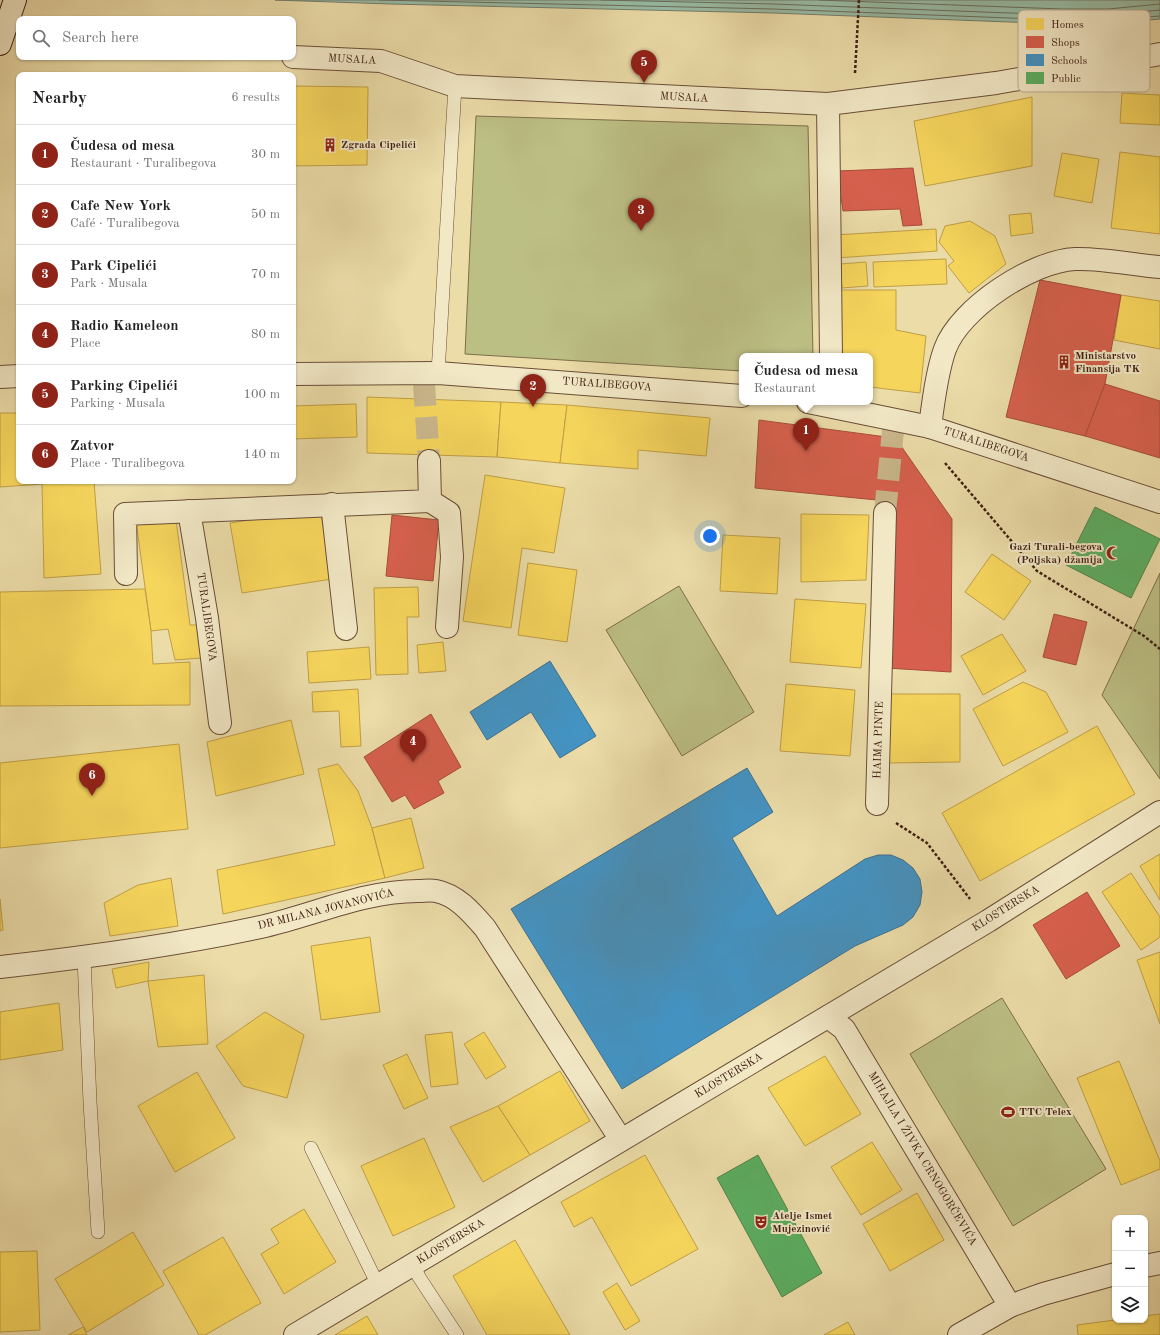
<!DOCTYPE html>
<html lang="en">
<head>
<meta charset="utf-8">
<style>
  :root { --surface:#fff; --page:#f6f6f6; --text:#222; --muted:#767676; --line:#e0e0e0; --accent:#8f2418 }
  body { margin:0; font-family:"Old Standard TT",serif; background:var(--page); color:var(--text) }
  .controls { position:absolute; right:12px; bottom:12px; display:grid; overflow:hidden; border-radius:8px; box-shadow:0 1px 3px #0004 }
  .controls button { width:36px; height:36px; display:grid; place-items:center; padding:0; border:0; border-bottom:1px solid var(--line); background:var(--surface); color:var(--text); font:20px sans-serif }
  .you { position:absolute; left:710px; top:536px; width:14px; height:14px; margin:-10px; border:3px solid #fff; border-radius:50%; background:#1a73e8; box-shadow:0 0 0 6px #1a73e833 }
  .badge { display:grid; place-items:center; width:26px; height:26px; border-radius:50%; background:var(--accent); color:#fff; font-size:13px; font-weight:700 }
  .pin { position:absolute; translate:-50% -33px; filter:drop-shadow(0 1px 2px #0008) }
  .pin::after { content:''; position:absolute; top:21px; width:14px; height:12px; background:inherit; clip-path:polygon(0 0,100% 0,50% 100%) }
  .popup { position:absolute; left:739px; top:353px; width:134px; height:52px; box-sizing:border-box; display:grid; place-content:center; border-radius:8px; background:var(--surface); filter:drop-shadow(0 1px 3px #0005); font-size:13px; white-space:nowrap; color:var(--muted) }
  .popup b { font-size:15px; color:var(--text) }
  .popup::after { content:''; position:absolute; left:50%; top:100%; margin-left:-8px; border:8px solid transparent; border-top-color:var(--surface) }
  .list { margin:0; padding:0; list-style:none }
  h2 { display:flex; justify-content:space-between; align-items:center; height:52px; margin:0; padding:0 16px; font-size:17px }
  h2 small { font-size:13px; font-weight:400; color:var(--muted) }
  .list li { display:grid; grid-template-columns:26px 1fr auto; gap:12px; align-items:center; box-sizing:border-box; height:60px; padding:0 16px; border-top:1px solid var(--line) }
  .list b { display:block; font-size:15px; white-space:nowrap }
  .list p { margin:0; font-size:13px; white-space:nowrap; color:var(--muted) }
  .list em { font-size:13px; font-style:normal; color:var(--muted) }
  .icon { flex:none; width:22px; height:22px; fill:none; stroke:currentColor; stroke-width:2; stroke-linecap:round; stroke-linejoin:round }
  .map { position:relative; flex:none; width:1160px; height:1335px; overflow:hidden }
  .search { position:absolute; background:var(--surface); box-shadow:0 1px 3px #0004; left:16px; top:16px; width:280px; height:44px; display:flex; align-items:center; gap:10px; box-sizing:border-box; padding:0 14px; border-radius:8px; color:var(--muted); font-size:15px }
  .panel { position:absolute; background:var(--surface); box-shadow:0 1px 3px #0004; left:16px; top:72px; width:280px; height:412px; border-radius:8px }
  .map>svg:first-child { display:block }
  .green { fill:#bcbf84; stroke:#7e6e4b }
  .water { fill:#98bca6; stroke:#747d6b }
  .homes { fill:#f6d55c; stroke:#bf9e46 }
  .shops { fill:#d6604d; stroke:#a94c3b }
  .schools { fill:#4393c3; stroke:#42708e }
  .public { fill:#5aae61; stroke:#528349 }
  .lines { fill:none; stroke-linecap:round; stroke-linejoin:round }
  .shore { stroke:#6c6d5c; stroke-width:1 }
  .street-tunnel { stroke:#c9b68a; stroke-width:22; stroke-dasharray:22 11; stroke-linecap:butt }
  .lane-casing { stroke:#6a4e38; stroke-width:14 }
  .street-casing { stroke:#6a4e38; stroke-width:24 }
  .secondary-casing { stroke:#3f1e12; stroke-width:24 }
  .path { stroke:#3f1e12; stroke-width:2.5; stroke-dasharray:3 2; stroke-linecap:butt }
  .lane { stroke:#f2e8c6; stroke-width:13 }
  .street { stroke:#f2e8c6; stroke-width:22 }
  .secondary { stroke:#f2e8c6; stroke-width:22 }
  .labels { text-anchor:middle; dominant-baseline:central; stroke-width:4; stroke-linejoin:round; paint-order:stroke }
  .street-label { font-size:11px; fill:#3f1e12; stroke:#f2e8c6 }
  .poi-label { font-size:11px; font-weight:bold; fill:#3f1e12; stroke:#f2e8c6; text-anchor:start }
  .key { fill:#f2e8c6; stroke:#bcab90; stroke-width:1 }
  .key-label { font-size:11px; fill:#3f1e12 }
</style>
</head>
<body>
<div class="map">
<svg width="1160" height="1335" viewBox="0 0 1160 1335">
  <rect width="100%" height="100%" fill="#ebdca8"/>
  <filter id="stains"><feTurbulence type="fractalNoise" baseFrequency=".005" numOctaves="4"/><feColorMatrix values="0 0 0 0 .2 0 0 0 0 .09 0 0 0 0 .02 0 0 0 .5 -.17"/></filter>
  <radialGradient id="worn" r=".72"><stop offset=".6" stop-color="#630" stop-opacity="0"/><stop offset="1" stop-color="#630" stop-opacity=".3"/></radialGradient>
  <g class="green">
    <path d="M476 116 808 126 813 356H742V371L465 354Z"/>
    <path d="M1160 573V779L1102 695Z"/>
    <path d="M679 586 754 712 682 756 606 630Z"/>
    <path d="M1002 998 1106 1169 1013 1226 910 1054Z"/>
  </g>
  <path class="water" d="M275 0H1160V19L1109 24H1062L773 13 390 4Z"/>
  <g class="homes">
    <path d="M293 86 368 87 367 165 293 166Z"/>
    <path d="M1122 93 1160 95V125L1120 123Z"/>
    <path d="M1032 97V166L925 186 914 121Z"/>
    <path d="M1120 152 1160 157V234L1111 228Z"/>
    <path d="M1062 153 1099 159 1092 203 1054 196Z"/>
    <path d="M1031 213 1033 233 1011 236 1009 215Z"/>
    <path d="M970 221 995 236 1006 264 969 293 948 266 954 261 939 242 945 226Z"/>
    <path d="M936 229 937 251 836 258 834 235Z"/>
    <path d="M946 259 947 284 874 287 873 262Z"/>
    <path d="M866 262 868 286 842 288 840 264Z"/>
    <path d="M839 290H896V330L926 336 920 393 870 387V356H838Z"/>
    <path d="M1121 295 1160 301V349L1114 340Z"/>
    <path d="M367 397 501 402 497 457 367 453Z"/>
    <path d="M501 402 567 405 560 463 497 457Z"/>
    <path d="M356 404 357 437 293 439V406Z"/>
    <path d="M567 405 710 418 706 456 638 450V469L560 463Z"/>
    <path d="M0 413H19V481H94L101 574 44 578 42 484 0 487Z"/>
    <path d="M485 475 565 488 554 553 522 548 511 628 463 621Z"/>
    <path d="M320 509 332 579 242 593 230 523Z"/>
    <path d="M801 514 869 515 866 580 801 582Z"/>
    <path d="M176 520 190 625H203L202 658 175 660 168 629 151 631 136 521Z"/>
    <path d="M723 535 780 538 777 594 720 591Z"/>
    <path d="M992 554 1031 581 1004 620 965 592Z"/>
    <path d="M528 563 577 570 567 642 518 635Z"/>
    <path d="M418 587 419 617H407L408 674 376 675 374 588Z"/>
    <path d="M145 589 151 631 153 664 190 662V705L0 706V592Z"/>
    <path d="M795 599 866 604 861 668 790 662Z"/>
    <path d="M1002 634 1026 671 983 695 961 656Z"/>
    <path d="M443 642 446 671 419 673 417 645Z"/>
    <path d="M369 647 371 679 309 683 307 652Z"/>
    <path d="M1023 682 1046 692 1068 732 1003 766 973 709Z"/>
    <path d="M786 684 855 690 850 756 780 751Z"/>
    <path d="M358 689 361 746 341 747 339 711 313 712 312 692Z"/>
    <path d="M884 694H960V762L884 763Z"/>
    <path d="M291 720 304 774 216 796 207 742Z"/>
    <path d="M1097 726 1135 794 980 881 942 813Z"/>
    <path d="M179 744 188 829 0 848V763Z"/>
    <path d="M338 764 358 791 372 828 385 878 223 914 217 870 335 845 318 769Z"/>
    <path d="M411 818 424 868 385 878 372 828Z"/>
    <path d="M1160 854V900L1140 866Z"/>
    <path d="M1131 873 1160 917V937L1141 950 1102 892Z"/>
    <path d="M171 878 178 926 110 936 104 903 138 885Z"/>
    <path d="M0 899 3 930 0 931Z"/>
    <path d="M370 937 380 1012 321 1020 311 946Z"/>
    <path d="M1160 952V1024L1137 960Z"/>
    <path d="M149 962 148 981 116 988 112 969Z"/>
    <path d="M204 975 208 1044 158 1047 148 981Z"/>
    <path d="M59 1003 63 1050 0 1060V1012Z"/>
    <path d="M265 1012 304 1035 287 1098 243 1086 216 1046Z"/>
    <path d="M452 1032 458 1084 431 1087 425 1035Z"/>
    <path d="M484 1032 506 1067 486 1079 464 1044Z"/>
    <path d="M407 1054 428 1098 404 1109 383 1065Z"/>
    <path d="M825 1056 861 1114 805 1146 768 1088Z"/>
    <path d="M1119 1061 1160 1161V1169L1121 1185 1077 1078Z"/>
    <path d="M560 1071 590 1121 530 1155 498 1106Z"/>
    <path d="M197 1072 235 1138 175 1172 138 1106Z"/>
    <path d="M498 1106 530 1155 483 1182 450 1127Z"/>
    <path d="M424 1138 455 1207 393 1236 361 1166Z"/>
    <path d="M872 1142 902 1190 861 1215 831 1167Z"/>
    <path d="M645 1155 698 1249 631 1286 592 1217 574 1227 561 1202Z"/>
    <path d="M917 1193 944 1240 890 1271 863 1224Z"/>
    <path d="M304 1209 336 1262 284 1294 261 1254 279 1243 271 1229Z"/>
    <path d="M133 1232 164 1285 87 1332 55 1279Z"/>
    <path d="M223 1237 261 1303 205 1335H199L163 1271Z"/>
    <path d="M515 1240 570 1335H487L453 1276Z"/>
    <path d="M37 1251 40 1330 0 1332V1252Z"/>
    <path d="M617 1283 640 1321 625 1330 603 1292Z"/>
    <path d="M1160 1314V1335H1078L1077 1325 1115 1320H1145V1316Z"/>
    <path d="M367 1316 378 1335H335Z"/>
    <path d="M848 1322 855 1335H824Z"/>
    <path d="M83 1327 87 1335H68Z"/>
  </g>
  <g class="shops">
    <path d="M913 168 922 225 903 226 900 209 843 211 837 171Z"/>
    <path d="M1040 280 1121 295 1105 384 1085 436 1006 417Z"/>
    <path d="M1105 384 1160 401V458L1085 436Z"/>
    <path d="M759 420 894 438 901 446 952 519 951 672 886 668 897 502 755 488Z"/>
    <path d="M392 515 439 520 433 581 386 576Z"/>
    <path d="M1054 614 1087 622 1076 665 1043 657Z"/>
    <path d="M431 714 461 767 438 781 444 793 414 809 405 795 392 802 364 757Z"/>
    <path d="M1087 892 1120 946 1066 979 1033 925Z"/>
  </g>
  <g class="schools">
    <path d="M550 661 596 736 560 758 531 712 487 740 470 712Z"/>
    <path d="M747 768 773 812 732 838 777 916 865 859 878 855H891L903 860 913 868 920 879 922 892 920 905 913 917 903 925 855 946 622 1089 511 909Z"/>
  </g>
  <g class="public">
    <path d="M1095 507 1160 539 1131 598 1066 565Z"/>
    <path d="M758 1155 822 1273 782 1297 717 1178Z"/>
  </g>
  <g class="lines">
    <g class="shore">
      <path d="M379 0 773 9 1062 20H1109L1160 16"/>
      <path d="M601 0 773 4 1062 15H1108L1160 10"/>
      <path d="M819 0 1062 9H1108L1160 4"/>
    </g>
    <g class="street-tunnel">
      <path d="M424 384 429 461"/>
      <path d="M885 513 893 430"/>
    </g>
    <g class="lane-casing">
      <g id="lane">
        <path d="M438 373 455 86"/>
        <path d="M84 958 90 1102 98 1232"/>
        <path d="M311 1148 378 1285"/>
        <path d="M413 1264 419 1277 457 1335"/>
      </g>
    </g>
    <g class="street-casing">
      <g id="street">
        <path d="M293 57 381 61 455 86 828 104 831 356"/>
        <path d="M828 104 996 83 1160 54"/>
        <path d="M293 374 438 373 742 396"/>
        <path d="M0 377 19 376"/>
        <path d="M808 402 930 427 1160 502"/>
        <path d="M930 427C933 403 937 371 945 349 960 308 1032 261 1075 259 1103 258 1133 265 1160 267"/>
        <path d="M430 501 449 513 452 557 447 627"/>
        <path d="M332 504 346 629"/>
        <path d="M189 511 207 618 220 723"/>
        <path d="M126 574 125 514 430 501 429 461"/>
        <path d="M877 804 885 513"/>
        <path d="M0 967C89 957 178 945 265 926 316 914 365 891 418 891 424 891 430 890 436 891 457 895 472 913 485 928L621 1140"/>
        <path d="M828 1017 844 1029 1010 1306 1043 1294 1115 1274"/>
        <path d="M1145 1266 1160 1263"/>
        <path d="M295 1335 988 921 1160 812"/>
        <path d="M959 1335 1010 1306"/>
      </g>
    </g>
    <g class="secondary-casing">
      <path id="secondary" d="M0 44 15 0"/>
    </g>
    <g class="path">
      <path d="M855 73 859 0"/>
      <path d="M945 463 1037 571 1144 636 1160 649"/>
      <path d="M896 823 927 843 970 899"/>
    </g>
    <use href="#lane" class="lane"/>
    <use href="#street" class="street"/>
    <use href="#secondary" class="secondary"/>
  </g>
  <defs>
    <g id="building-bare" transform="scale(1.08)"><path d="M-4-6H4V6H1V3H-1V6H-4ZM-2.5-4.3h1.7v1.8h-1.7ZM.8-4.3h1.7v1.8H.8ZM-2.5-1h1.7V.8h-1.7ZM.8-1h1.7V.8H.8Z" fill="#8f2418" stroke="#f2e8c6" stroke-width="2.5" paint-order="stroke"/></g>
    <g id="mosque-bare" transform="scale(1.08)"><path d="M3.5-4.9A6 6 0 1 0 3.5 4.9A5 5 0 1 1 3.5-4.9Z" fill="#8f2418" stroke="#f2e8c6" stroke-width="2.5" paint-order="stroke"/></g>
    <g id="stadium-bare" transform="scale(1.08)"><path d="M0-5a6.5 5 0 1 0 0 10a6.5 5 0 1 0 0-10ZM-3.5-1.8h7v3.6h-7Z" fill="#8f2418" stroke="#f2e8c6" stroke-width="2.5" paint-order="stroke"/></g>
    <g id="theatre-bare" transform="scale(1.08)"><path d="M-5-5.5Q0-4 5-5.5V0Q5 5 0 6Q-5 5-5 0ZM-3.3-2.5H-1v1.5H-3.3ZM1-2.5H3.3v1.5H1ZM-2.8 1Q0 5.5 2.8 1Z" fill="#8f2418" stroke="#f2e8c6" stroke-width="2.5" paint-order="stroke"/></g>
  </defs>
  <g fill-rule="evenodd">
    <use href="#building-bare" x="330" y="145"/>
    <use href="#building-bare" x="1064" y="362"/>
    <use href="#mosque-bare" x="1113" y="553"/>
    <use href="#stadium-bare" x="1008" y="1112"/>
    <use href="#theatre-bare" x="761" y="1222"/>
  </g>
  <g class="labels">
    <g class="street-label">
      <text transform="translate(352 60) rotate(3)">MUSALA</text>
      <text transform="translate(684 98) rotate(3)">MUSALA</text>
      <text transform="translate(607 385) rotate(4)">TURALIBEGOVA</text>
      <text transform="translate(986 445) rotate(18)">TURALIBEGOVA</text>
      <text transform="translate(206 617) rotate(82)">TURALIBEGOVA</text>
      <text transform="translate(879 740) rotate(-88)">HAIMA PINTE</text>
      <text transform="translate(1006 909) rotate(-32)">KLOSTERSKA</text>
      <text transform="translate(326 910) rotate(-14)">DR MILANA JOVANOVIĆA</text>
      <text transform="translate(729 1076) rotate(-31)">KLOSTERSKA</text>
      <text transform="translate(922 1159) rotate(59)">MIHAJLA I ŽIVKA CRNOGORČEVIĆA</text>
      <text transform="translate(451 1242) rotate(-31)">KLOSTERSKA</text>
    </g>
    <g class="poi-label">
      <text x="341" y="145">Zgrada Cipelići</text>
      <text x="1075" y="356">Ministarstvo<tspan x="1075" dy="13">Finansija TK</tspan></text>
      <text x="1102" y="547" text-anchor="end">Gazi Turali-begova<tspan x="1102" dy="13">(Poljska) džamija</tspan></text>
      <text x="1019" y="1112">TTC Telex</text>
      <text x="772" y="1216">Atelje Ismet<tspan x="772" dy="13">Mujezinović</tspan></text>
    </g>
  </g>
  <rect x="1018" y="10" width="132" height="82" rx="6" class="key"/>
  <rect x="1026" y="18" width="18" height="12" fill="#f6d55c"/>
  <rect x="1026" y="36" width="18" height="12" fill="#d6604d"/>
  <rect x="1026" y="54" width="18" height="12" fill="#4393c3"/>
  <rect x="1026" y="72" width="18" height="12" fill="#5aae61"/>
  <g class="key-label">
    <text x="1051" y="28">Homes</text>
    <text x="1051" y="46">Shops</text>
    <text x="1051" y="64">Schools</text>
    <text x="1051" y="82">Public</text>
  </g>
  <rect width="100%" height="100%" filter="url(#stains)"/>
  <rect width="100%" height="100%" fill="url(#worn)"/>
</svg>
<div class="controls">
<button>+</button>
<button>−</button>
<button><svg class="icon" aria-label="layers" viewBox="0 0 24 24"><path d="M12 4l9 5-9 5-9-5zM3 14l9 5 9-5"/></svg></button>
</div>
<div class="you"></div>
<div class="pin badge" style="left:806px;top:451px">1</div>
<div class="popup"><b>Čudesa od mesa</b>Restaurant</div>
<div class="pin badge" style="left:533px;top:407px">2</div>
<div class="pin badge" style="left:641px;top:231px">3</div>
<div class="pin badge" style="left:413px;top:762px">4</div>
<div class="pin badge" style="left:644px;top:83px">5</div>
<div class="pin badge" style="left:92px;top:796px">6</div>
<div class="search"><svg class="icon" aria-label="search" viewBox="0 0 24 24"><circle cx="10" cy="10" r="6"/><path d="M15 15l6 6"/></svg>Search here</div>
<section class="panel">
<h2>Nearby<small>6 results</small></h2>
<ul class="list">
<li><span class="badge">1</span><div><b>Čudesa od mesa</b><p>Restaurant · Turalibegova</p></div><em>30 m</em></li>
<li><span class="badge">2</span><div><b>Cafe New York</b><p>Café · Turalibegova</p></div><em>50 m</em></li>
<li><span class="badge">3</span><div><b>Park Cipelići</b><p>Park · Musala</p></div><em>70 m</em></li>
<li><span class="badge">4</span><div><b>Radio Kameleon</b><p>Place</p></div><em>80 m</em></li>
<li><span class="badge">5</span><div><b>Parking Cipelići</b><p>Parking · Musala</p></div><em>100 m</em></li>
<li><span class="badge">6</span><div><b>Zatvor</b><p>Place · Turalibegova</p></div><em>140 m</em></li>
</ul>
</section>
</div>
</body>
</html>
